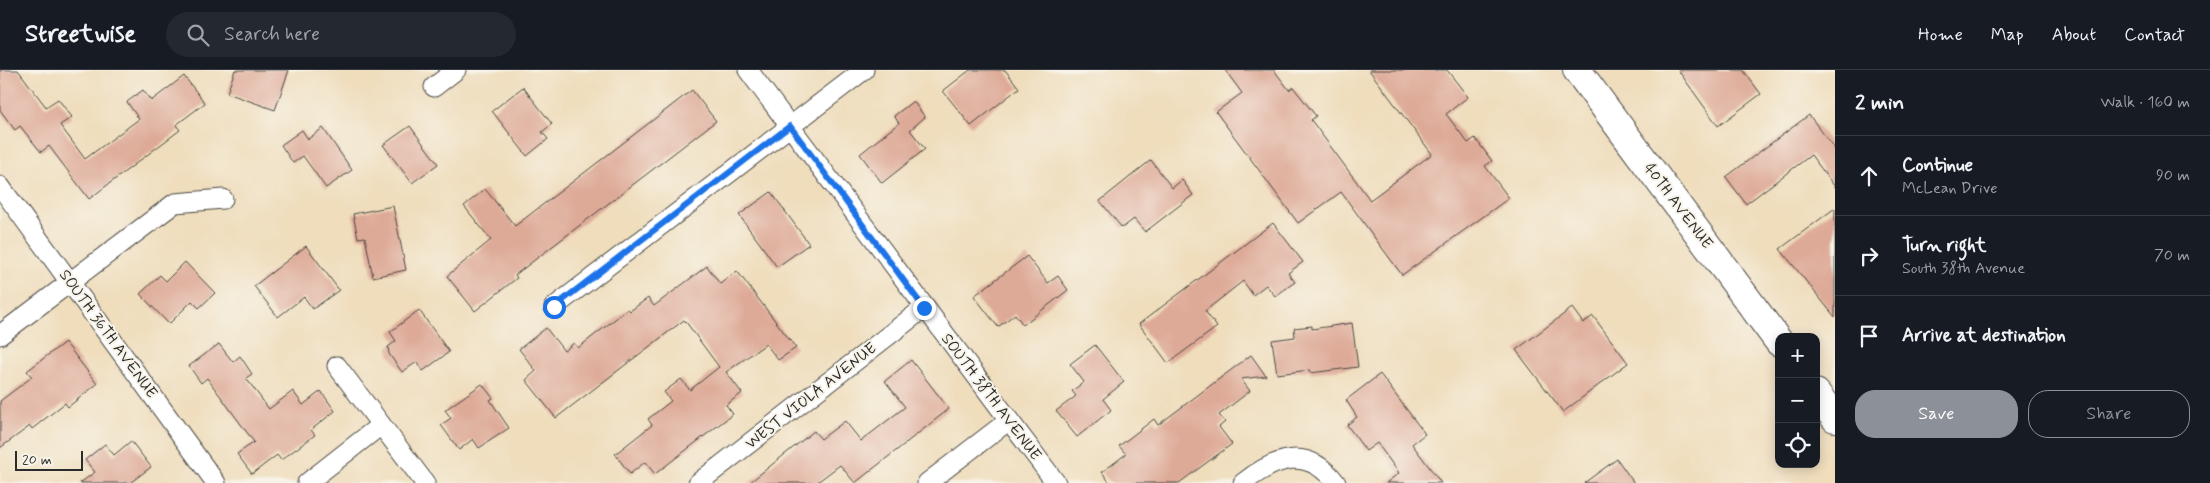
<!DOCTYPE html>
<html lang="en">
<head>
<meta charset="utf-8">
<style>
  :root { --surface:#171b24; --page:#242831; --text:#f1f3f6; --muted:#9ea1a6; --line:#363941; --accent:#8c9099 }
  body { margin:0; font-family:Mynerve,sans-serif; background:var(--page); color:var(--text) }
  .controls { position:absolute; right:15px; bottom:15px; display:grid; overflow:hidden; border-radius:10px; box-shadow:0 2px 12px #0003 }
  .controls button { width:45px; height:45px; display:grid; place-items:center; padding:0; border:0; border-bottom:1px solid var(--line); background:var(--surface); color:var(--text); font:25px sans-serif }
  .scale { position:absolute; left:15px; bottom:12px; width:68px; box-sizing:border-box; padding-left:5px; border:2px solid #2b2b2b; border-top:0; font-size:14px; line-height:18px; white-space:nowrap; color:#2b2b2b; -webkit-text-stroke:4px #f7f3e8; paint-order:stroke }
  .stop { position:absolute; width:15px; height:15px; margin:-11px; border:4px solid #1a73e8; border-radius:50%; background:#fff }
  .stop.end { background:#1a73e8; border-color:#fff; box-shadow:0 1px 5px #0008 }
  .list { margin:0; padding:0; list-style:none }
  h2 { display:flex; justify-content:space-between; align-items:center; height:65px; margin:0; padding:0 20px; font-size:21px }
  h2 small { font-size:16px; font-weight:400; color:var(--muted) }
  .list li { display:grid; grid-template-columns:32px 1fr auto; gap:15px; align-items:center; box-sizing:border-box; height:80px; padding:0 20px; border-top:1px solid var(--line) }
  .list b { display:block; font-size:19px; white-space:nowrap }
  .list p { margin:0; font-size:16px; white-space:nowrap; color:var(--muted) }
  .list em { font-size:16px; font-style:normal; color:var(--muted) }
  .actions { display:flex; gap:10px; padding:15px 20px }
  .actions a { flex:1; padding:11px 0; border:1px solid var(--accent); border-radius:20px; text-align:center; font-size:18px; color:var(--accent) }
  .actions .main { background:var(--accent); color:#fff }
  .icon { flex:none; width:28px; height:28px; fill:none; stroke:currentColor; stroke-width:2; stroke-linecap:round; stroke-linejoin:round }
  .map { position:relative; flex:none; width:1835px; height:413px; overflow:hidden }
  header { display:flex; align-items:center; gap:30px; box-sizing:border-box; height:70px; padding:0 25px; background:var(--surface); border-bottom:1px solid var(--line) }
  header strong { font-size:24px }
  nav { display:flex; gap:28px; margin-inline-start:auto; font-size:18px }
  .search { width:350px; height:45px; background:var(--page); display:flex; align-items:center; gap:12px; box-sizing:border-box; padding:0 18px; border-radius:28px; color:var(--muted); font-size:19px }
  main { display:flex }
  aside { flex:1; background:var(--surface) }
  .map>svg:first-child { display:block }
  .building { fill:#deaa98 }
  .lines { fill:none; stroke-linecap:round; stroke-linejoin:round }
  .minor-casing { stroke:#484641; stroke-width:21 }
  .primary-casing { stroke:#484641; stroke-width:30 }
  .minor { stroke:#fff; stroke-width:19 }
  .primary { stroke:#fff; stroke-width:28 }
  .route { stroke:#1a73e8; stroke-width:6 }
  .labels { text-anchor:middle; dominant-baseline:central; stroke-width:4; stroke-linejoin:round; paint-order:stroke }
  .street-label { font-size:16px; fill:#2b2b2b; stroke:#f7f3e8 }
</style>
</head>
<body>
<header>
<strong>Streetwise</strong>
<div class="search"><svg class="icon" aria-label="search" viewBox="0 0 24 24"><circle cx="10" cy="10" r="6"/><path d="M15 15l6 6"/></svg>Search here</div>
<nav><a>Home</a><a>Map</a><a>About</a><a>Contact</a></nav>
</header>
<main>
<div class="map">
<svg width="1835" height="413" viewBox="0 0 1835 413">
  <rect width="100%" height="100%" fill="#f7f3e8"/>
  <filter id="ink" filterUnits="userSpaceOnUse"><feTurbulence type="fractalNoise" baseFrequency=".02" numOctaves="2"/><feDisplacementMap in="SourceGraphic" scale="10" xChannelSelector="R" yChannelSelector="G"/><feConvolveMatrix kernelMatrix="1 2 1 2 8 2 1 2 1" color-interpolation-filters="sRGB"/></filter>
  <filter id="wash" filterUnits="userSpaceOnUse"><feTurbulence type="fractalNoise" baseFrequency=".0096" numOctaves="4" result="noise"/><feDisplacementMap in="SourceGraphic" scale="20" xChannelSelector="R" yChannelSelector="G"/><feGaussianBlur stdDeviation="1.12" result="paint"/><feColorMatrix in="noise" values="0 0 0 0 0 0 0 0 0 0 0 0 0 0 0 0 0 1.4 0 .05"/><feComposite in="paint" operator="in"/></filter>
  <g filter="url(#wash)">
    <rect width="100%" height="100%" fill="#efddbc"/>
    <g id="blocks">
      <g class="building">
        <path d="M0 0H18L46 37 58 29 72 47 60 55 85 89 139 49 127 32 143 20 151 31 184 6 205 33 176 55 180 60 89 129 49 76 41 82 20 56 15 60 0 40Z"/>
        <path d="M235 0H289L275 40 227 23Z"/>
        <path d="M970 0H1005L1019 18 971 56 943 21Z"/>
        <path d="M1225 0H1274L1289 20 1293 17 1316 46 1311 50 1370 130 1432 84 1369 0H1447L1468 27 1446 44 1468 73 1475 68 1492 91 1485 96 1509 128 1402 205 1341 122 1298 153 1216 42 1242 23Z"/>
        <path d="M1678 0H1743L1761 24 1718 56Z"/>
        <path d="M523 17 552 54 542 62 548 69 527 86 492 41Z"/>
        <path d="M692 20 716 51 515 205 517 208 475 241 447 206 491 170 464 136 485 119 515 156Z"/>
        <path d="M913 31 925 47 910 60 925 79 882 113 860 84 899 53 894 46Z"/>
        <path d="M1809 45 1835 79V117L1811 85 1746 134 1726 107Z"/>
        <path d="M410 56 438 94 412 113 383 75Z"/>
        <path d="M323 58 352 100 326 118 303 86 293 93 281 75 302 60 308 69Z"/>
        <path d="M1151 90 1172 118 1182 110 1193 125 1145 162 1134 149 1122 158 1100 131Z"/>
        <path d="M771 122 809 174 777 197 739 145Z"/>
        <path d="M393 136 406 200 373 207 365 167 358 168 353 144Z"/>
        <path d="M1835 138V247L1780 179Z"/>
        <path d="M1273 153 1303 192 1288 203 1295 212 1275 226 1266 215 1253 225 1243 211 1205 241 1217 257 1168 293 1139 254Z"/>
        <path d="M306 176 339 220 313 239 304 227 278 247 254 216Z"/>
        <path d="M1027 186 1048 213 1058 206 1068 220 1023 255 1015 244 998 257 974 226Z"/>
        <path d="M185 192 215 223 199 238 192 231 169 254 140 224 160 205 166 211Z"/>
        <path d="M707 196 720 214 737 201 796 278 778 290 766 274 726 302 742 323 726 335 733 344 655 404 645 392 630 404 615 384 652 355 648 349 671 331 664 322 681 309 690 320 719 297 686 252 684 250 556 348 526 310 536 301 519 279 546 258 564 281 574 273 578 278 628 239 630 241 648 228 654 236Z"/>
        <path d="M1572 238 1583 253 1593 246 1628 293 1563 342 1516 280Z"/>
        <path d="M419 240 449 282 423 301 417 292 402 302 389 284 388 277 396 271 390 262Z"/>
        <path d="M1352 253 1358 297 1310 303V300L1277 304 1272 270 1295 267 1294 258 1312 256V259Z"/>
        <path d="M65 272 97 314 68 337 65 333 32 359 30 356 0 378V331L32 307 27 301Z"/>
        <path d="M219 274 233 292 240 286 252 304 246 308 269 339 293 321 303 335 321 321 335 341 311 360 315 365 281 390 277 385 252 404 237 384 254 372 207 308 201 313 189 296Z"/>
        <path d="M1095 275 1124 312 1103 329 1111 340 1077 367 1056 341 1076 326 1072 321 1084 312 1070 294Z"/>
        <path d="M1251 285 1266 306 1241 309 1250 321 1219 345 1225 352 1219 357 1232 374 1179 413H1110L1102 402 1126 384 1119 376 1154 349 1158 355Z"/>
        <path d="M911 290 949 339 855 413 840 395 816 413H749L814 361 821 369 845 351 861 371 905 337 885 311Z"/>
        <path d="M1380 304 1425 364 1412 374 1441 413H1386L1399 403 1377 373 1366 381 1347 355 1357 347 1346 330Z"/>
        <path d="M482 314 493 328 490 330 509 358 479 378 473 369 459 380 441 355 451 348 445 340Z"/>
        <path d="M131 371 151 397 130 413H80L95 402 85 390 105 374 114 385Z"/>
        <path d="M1617 389 1634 413H1584Z"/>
      </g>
    </g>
  </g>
  <g filter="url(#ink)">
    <use href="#blocks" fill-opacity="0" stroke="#484641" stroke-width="1"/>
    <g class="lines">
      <g class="minor-casing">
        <g id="minor">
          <path d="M748 0 1056 413"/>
          <path d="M434 17 456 0"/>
          <path d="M0 116 216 413"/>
          <path d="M554 237 864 0"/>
          <path d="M0 265 175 133 223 129"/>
          <path d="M337 296 425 413"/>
          <path d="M307 413 381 355"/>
          <path d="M698 413 924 238"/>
          <path d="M927 413 1008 351"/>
          <path d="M1243 413C1275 388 1307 375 1336 413"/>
        </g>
      </g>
      <g class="primary-casing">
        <g id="primary">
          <path d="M1577 0 1779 272"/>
          <path d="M1816 323 1835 348"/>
        </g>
      </g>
      <use href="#minor" class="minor"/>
      <use href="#primary" class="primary"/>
    </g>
  </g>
  <g class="lines" filter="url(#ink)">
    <path class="route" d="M554 237 790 56 924 238"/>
  </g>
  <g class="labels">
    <g class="street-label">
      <text transform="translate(1678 136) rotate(53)">40TH AVENUE</text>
      <text transform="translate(108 264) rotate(54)">SOUTH 36TH AVENUE</text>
      <text transform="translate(811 326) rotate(-38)">WEST VIOLA AVENUE</text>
      <text transform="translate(991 327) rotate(53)">SOUTH 38TH AVENUE</text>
    </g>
  </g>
</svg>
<div class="controls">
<button>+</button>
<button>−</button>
<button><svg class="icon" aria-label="locate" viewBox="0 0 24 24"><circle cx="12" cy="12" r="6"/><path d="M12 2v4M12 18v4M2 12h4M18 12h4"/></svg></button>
</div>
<div class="scale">20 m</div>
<div class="stop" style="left:554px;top:237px"></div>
<div class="stop end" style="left:924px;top:238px"></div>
</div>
<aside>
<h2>2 min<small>Walk · 160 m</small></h2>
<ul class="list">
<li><svg class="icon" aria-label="ahead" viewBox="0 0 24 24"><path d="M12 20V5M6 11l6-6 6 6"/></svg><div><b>Continue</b><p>McLean Drive</p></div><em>90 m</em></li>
<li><svg class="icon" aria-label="right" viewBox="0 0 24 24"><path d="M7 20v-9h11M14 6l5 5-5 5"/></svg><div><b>Turn right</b><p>South 38th Avenue</p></div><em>70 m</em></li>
<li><svg class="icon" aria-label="arrive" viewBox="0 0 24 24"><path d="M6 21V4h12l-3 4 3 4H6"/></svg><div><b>Arrive at destination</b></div></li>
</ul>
<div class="actions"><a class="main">Save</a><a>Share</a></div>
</aside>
</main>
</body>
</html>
